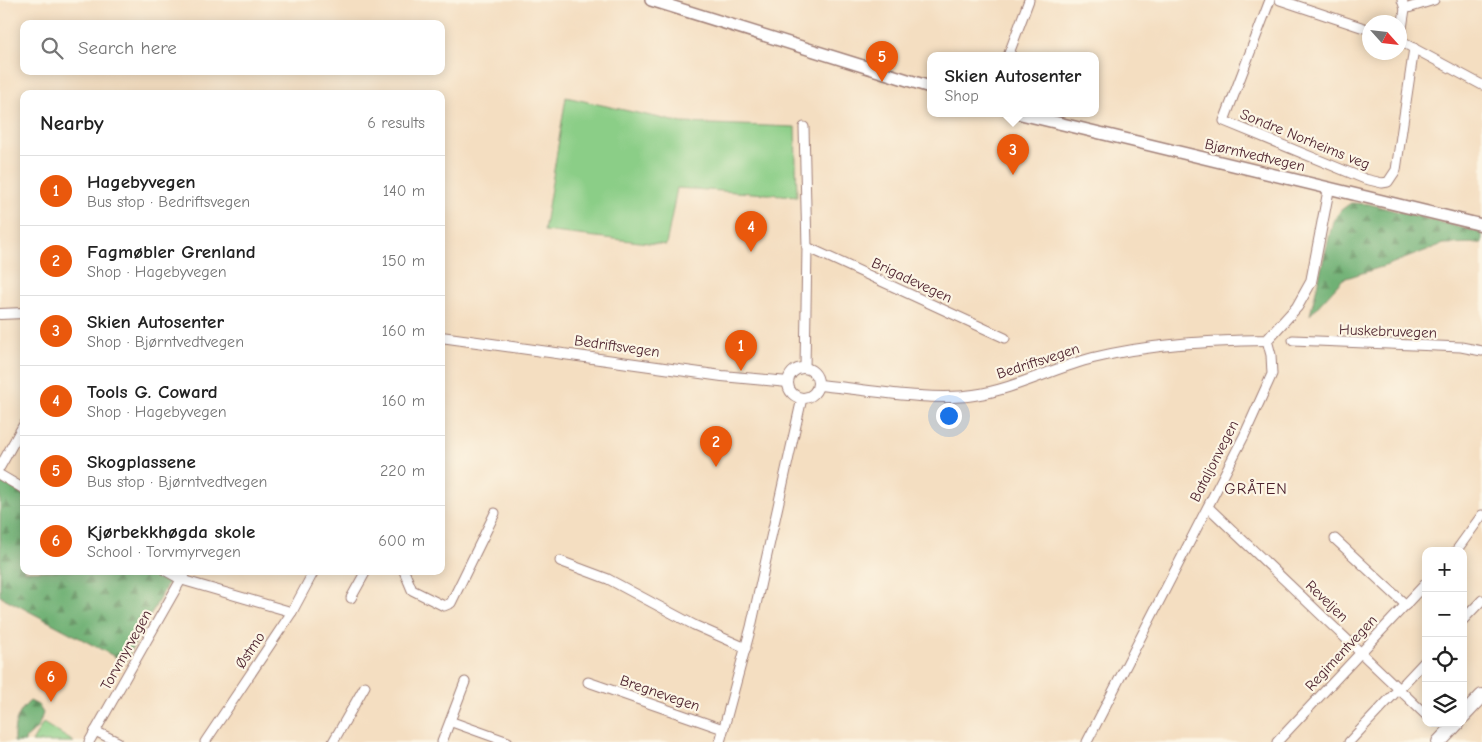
<!DOCTYPE html>
<html lang="en">
<head>
<meta charset="utf-8">
<style>
  :root { --surface:#fff; --page:#f2f2f2; --text:#222; --muted:#767676; --line:#e0e0e0; --accent:#ea580c }
  body { margin:0; font-family:"Comic Neue",sans-serif; background:var(--page); color:var(--text) }
  .controls { position:absolute; right:15px; bottom:15px; display:grid; overflow:hidden; border-radius:10px; box-shadow:0 2px 12px #0003 }
  .controls button { width:45px; height:45px; display:grid; place-items:center; padding:0; border:0; border-bottom:1px solid var(--line); background:var(--surface); color:var(--text); font:25px sans-serif }
  .compass { position:absolute; left:1362px; top:15px; width:45px; height:45px; border-radius:50%; background:var(--surface); box-shadow:0 2px 12px #0003; rotate:117deg }
  .you { position:absolute; left:948px; top:415px; width:18px; height:18px; margin:-12px; border:4px solid #fff; border-radius:50%; background:#1a73e8; box-shadow:0 0 0 8px #1a73e833 }
  .badge { display:grid; place-items:center; width:32px; height:32px; border-radius:50%; background:var(--accent); color:#fff; font-size:16px; font-weight:700 }
  .pin { position:absolute; translate:-50% -41px; filter:drop-shadow(0 1px 2px #0008) }
  .pin::after { content:''; position:absolute; top:26px; width:18px; height:15px; background:inherit; clip-path:polygon(0 0,100% 0,50% 100%) }
  .popup { position:absolute; left:927px; top:52px; width:172px; height:65px; box-sizing:border-box; display:grid; place-content:center; border-radius:10px; background:var(--surface); filter:drop-shadow(0 1px 4px #0005); font-size:16px; white-space:nowrap; color:var(--muted) }
  .popup b { font-size:19px; color:var(--text) }
  .popup::after { content:''; position:absolute; left:50%; top:100%; margin-left:-10px; border:10px solid transparent; border-top-color:var(--surface) }
  .list { margin:0; padding:0; list-style:none }
  h2 { display:flex; justify-content:space-between; align-items:center; height:65px; margin:0; padding:0 20px; font-size:21px }
  h2 small { font-size:16px; font-weight:400; color:var(--muted) }
  .list li { display:grid; grid-template-columns:32px 1fr auto; gap:15px; align-items:center; box-sizing:border-box; height:70px; padding:0 20px; border-top:1px solid var(--line) }
  .list b { display:block; font-size:19px; white-space:nowrap }
  .list p { margin:0; font-size:16px; white-space:nowrap; color:var(--muted) }
  .list em { font-size:16px; font-style:normal; color:var(--muted) }
  .icon { flex:none; width:28px; height:28px; fill:none; stroke:currentColor; stroke-width:2; stroke-linecap:round; stroke-linejoin:round }
  .map { position:relative; flex:none; width:1482px; height:742px; overflow:hidden }
  .search { position:absolute; background:var(--surface); box-shadow:0 2px 12px #0003; left:20px; top:20px; width:425px; height:55px; display:flex; align-items:center; gap:12px; box-sizing:border-box; padding:0 18px; border-radius:10px; color:var(--muted); font-size:19px }
  .panel { position:absolute; background:var(--surface); box-shadow:0 2px 12px #0003; left:20px; top:90px; width:425px; height:485px; border-radius:10px }
  .map>svg:first-child { display:block }
  .grass { fill:#8bce87; stroke:#6a7659 }
  .forest { fill:url(#forest-firs); stroke:#5d6850 }
  .lines { fill:none; stroke-linecap:round; stroke-linejoin:round }
  .minor-casing { stroke:#9f7e76; stroke-width:11 }
  .tertiary-casing { stroke:#9f7e76; stroke-width:12 }
  .secondary-casing { stroke:#9f7e76; stroke-width:14 }
  .trunk-casing { stroke:#9f7e76; stroke-width:16 }
  .minor { stroke:#fff; stroke-width:9 }
  .tertiary { stroke:#fff; stroke-width:10 }
  .secondary { stroke:#fff; stroke-width:11 }
  .trunk { stroke:#fff; stroke-width:14 }
  .labels { text-anchor:middle; dominant-baseline:central; stroke-width:4.5; stroke-linejoin:round; paint-order:stroke }
  .street-label { font-size:15px; fill:#4a1f2b; stroke:#fcf5e5 }
  .neighbourhood-label { font-size:16px; letter-spacing:1px; fill:#4a1f2b; stroke:#fcf5e5 }
</style>
</head>
<body>
<div class="map">
<svg width="1482" height="742" viewBox="0 0 1482 742">
  <defs>
    <pattern id="forest-firs" width="22" height="20" patternUnits="userSpaceOnUse" patternTransform="scale(1.25)"><rect width="22" height="20" fill="#70b174"/><path d="M5 1l3.5 6h-7zM16 11l3.5 6h-7z" fill="#5e8f5f"/></pattern>
  </defs>
  <rect width="100%" height="100%" fill="#fcf5e5"/>
  <filter id="ink" filterUnits="userSpaceOnUse"><feTurbulence type="fractalNoise" baseFrequency=".02" numOctaves="2"/><feDisplacementMap in="SourceGraphic" scale="10" xChannelSelector="R" yChannelSelector="G"/><feConvolveMatrix kernelMatrix="1 2 1 2 8 2 1 2 1" color-interpolation-filters="sRGB"/></filter>
  <filter id="wash" filterUnits="userSpaceOnUse"><feTurbulence type="fractalNoise" baseFrequency=".0096" numOctaves="4" result="noise"/><feDisplacementMap in="SourceGraphic" scale="20" xChannelSelector="R" yChannelSelector="G"/><feGaussianBlur stdDeviation="1.12" result="paint"/><feColorMatrix in="noise" values="0 0 0 0 0 0 0 0 0 0 0 0 0 0 0 0 0 1.4 0 .05"/><feComposite in="paint" operator="in"/></filter>
  <g filter="url(#wash)">
    <rect width="100%" height="100%" fill="#f4dec1"/>
    <g class="grass">
      <path d="M566 97 682 123 795 127 797 196 677 188 666 245 544 231Z"/>
      <path d="M43 723 74 742H32Z"/>
    </g>
    <g class="forest">
      <path d="M1351 203 1369 204 1482 233V243L1443 244 1388 265 1343 279 1310 315 1333 221 1341 210Z"/>
      <path d="M0 481 24 495V571H155L169 581 125 662 0 596Z"/>
      <path d="M30 701 38 705 43 713C38 729 37 729 25 739V742H14C13 726 17 712 30 701Z"/>
    </g>
  </g>
  <g filter="url(#ink)">
    <g class="lines">
      <g class="minor-casing">
        <g id="minor">
          <path d="M1270 0 1224 121 1365 179 1382 183 1388 182 1396 170 1414 48"/>
          <path d="M1280 0 1370 30"/>
          <path d="M1405 9 1434 0"/>
          <path d="M1400 41 1482 85"/>
          <path d="M1400 41 1405 9 1402 0"/>
          <path d="M1008 56 1029 0"/>
          <path d="M804 127 807 247 805 368"/>
          <path d="M807 247 1005 338"/>
          <path d="M1293 340 1461 347 1482 351"/>
          <path d="M0 467 24 424"/>
          <path d="M0 475 24 489"/>
          <path d="M1208 507 1426 715"/>
          <path d="M1335 539 1406 605"/>
          <path d="M1456 551 1482 515"/>
          <path d="M560 561 608 579 694 625 746 648"/>
          <path d="M166 571 182 580 292 612"/>
          <path d="M404 571 412 590 444 606 451 603 495 513"/>
          <path d="M351 598 366 571"/>
          <path d="M1463 620 1482 600"/>
          <path d="M588 682 723 729"/>
          <path d="M452 722 508 742"/>
          <path d="M95 731 118 742"/>
          <path d="M89 742 186 571"/>
          <path d="M205 742 292 612 314 571"/>
          <path d="M333 742 365 686"/>
          <path d="M442 742 465 682"/>
          <path d="M720 742 751 627 802 398"/>
          <path d="M1087 742 1244 436 1272 374 1271 355 1267 340"/>
          <path d="M1277 742 1426 583"/>
          <path d="M1349 742 1426 660"/>
        </g>
      </g>
      <g class="tertiary-casing">
        <g id="tertiary">
          <path d="M0 314 24 313"/>
          <path d="M441 337 722 376 788 382"/>
          <circle cx="803" cy="383" r="15"/>
          <path d="M819 385C864 389 930 402 974 395 1015 389 1053 368 1093 358 1150 344 1208 341 1267 340L1297 307 1311 282 1329 188"/>
        </g>
      </g>
      <g class="secondary-casing">
        <g id="secondary">
          <path d="M651 0 930 87"/>
          <path d="M1021 114 1482 225"/>
        </g>
      </g>
      <g class="trunk-casing">
        <g id="trunk">
          <path d="M1463 716 1482 696"/>
          <path d="M1439 742 1457 723"/>
        </g>
      </g>
      <use href="#minor" class="minor"/>
      <use href="#tertiary" class="tertiary"/>
      <use href="#secondary" class="secondary"/>
      <use href="#trunk" class="trunk"/>
    </g>
  </g>
  <g class="labels">
    <g class="street-label">
      <text transform="translate(1305 139) rotate(22)">Sondre Norheims veg</text>
      <text transform="translate(1255 155) rotate(13)">Bjørntvedtvegen</text>
      <text transform="translate(912 280) rotate(25)">Brigadevegen</text>
      <text transform="translate(1388 331) rotate(2)">Huskebruvegen</text>
      <text transform="translate(617 346) rotate(8)">Bedriftsvegen</text>
      <text transform="translate(1038 361) rotate(-18)">Bedriftsvegen</text>
      <text transform="translate(1214 461) rotate(-63)">Bataljonvegen</text>
      <text transform="translate(1327 601) rotate(44)">Reveljen</text>
      <text transform="translate(126 650) rotate(-61)">Torvmyrvegen</text>
      <text transform="translate(250 650) rotate(-56)">Østmo</text>
      <text transform="translate(1341 653) rotate(-47)">Regimentvegen</text>
      <text transform="translate(660 693) rotate(19)">Bregnevegen</text>
    </g>
    <g class="neighbourhood-label">
      <text x="1256" y="489">GRÅTEN</text>
    </g>
  </g>
</svg>
<div class="controls">
<button>+</button>
<button>−</button>
<button><svg class="icon" aria-label="locate" viewBox="0 0 24 24"><circle cx="12" cy="12" r="6"/><path d="M12 2v4M12 18v4M2 12h4M18 12h4"/></svg></button>
<button><svg class="icon" aria-label="layers" viewBox="0 0 24 24"><path d="M12 4l9 5-9 5-9-5zM3 14l9 5 9-5"/></svg></button>
</div>
<svg class="compass" viewBox="-18 -18 36 36"><path d="M0-13l5 13h-10z" fill="#e53935"/><path d="M0 13l5-13h-10z" fill="#767676"/></svg>
<div class="you"></div>
<div class="pin badge" style="left:741px;top:371px">1</div>
<div class="pin badge" style="left:716px;top:467px">2</div>
<div class="pin badge" style="left:1013px;top:175px">3</div>
<div class="popup"><b>Skien Autosenter</b>Shop</div>
<div class="pin badge" style="left:751px;top:252px">4</div>
<div class="pin badge" style="left:882px;top:82px">5</div>
<div class="pin badge" style="left:51px;top:702px">6</div>
<div class="search"><svg class="icon" aria-label="search" viewBox="0 0 24 24"><circle cx="10" cy="10" r="6"/><path d="M15 15l6 6"/></svg>Search here</div>
<section class="panel">
<h2>Nearby<small>6 results</small></h2>
<ul class="list">
<li><span class="badge">1</span><div><b>Hagebyvegen</b><p>Bus stop · Bedriftsvegen</p></div><em>140 m</em></li>
<li><span class="badge">2</span><div><b>Fagmøbler Grenland</b><p>Shop · Hagebyvegen</p></div><em>150 m</em></li>
<li><span class="badge">3</span><div><b>Skien Autosenter</b><p>Shop · Bjørntvedtvegen</p></div><em>160 m</em></li>
<li><span class="badge">4</span><div><b>Tools G. Coward</b><p>Shop · Hagebyvegen</p></div><em>160 m</em></li>
<li><span class="badge">5</span><div><b>Skogplassene</b><p>Bus stop · Bjørntvedtvegen</p></div><em>220 m</em></li>
<li><span class="badge">6</span><div><b>Kjørbekkhøgda skole</b><p>School · Torvmyrvegen</p></div><em>600 m</em></li>
</ul>
</section>
</div>
</body>
</html>
